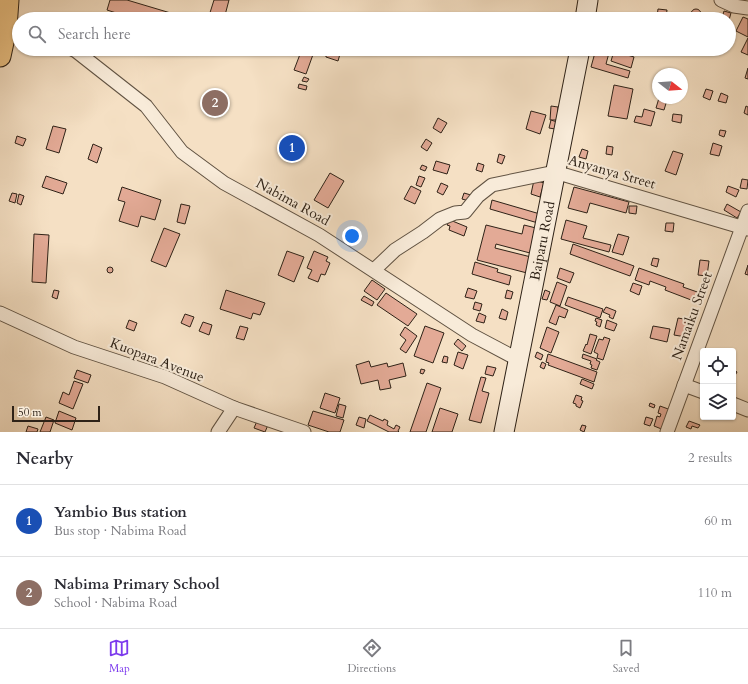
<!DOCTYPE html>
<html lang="en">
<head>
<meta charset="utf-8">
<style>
  :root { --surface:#fff; --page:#f2f2f3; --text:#2b2b33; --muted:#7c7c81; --line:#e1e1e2; --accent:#7c3aed }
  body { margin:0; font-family:Cardo,serif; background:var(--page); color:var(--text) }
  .controls { position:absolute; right:12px; bottom:12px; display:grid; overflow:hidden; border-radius:4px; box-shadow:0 1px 3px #0004 }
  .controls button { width:36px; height:36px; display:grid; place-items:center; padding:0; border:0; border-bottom:1px solid var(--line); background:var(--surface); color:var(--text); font:20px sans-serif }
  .compass { position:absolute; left:652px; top:68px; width:36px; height:36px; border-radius:50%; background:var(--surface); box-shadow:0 1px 3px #0004; rotate:107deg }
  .scale { position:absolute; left:12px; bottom:10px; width:88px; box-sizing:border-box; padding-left:4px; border:2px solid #2e2217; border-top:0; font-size:11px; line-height:14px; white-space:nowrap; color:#2e2217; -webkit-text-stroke:3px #f8ebd9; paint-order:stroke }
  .you { position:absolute; left:352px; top:236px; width:14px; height:14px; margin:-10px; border:3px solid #fff; border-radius:50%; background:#1a73e8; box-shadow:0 0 0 6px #1a73e833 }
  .badge { display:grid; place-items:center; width:26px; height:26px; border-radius:50%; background:var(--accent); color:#fff; font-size:13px; font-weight:700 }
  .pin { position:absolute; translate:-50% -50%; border:2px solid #fff; box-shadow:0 1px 4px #0006 }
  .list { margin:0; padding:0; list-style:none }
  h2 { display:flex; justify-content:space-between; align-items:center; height:52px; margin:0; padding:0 16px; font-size:17px }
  h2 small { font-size:13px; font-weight:400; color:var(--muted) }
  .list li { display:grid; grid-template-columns:26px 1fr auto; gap:12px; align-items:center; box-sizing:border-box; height:72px; padding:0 16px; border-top:1px solid var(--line) }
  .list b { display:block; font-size:15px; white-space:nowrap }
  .list p { margin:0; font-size:13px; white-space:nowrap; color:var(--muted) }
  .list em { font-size:13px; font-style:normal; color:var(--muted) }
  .icon { flex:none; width:22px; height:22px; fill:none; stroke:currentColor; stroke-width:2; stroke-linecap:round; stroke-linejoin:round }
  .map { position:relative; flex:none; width:748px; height:432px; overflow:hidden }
  .search { position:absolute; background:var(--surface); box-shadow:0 1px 3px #0004; left:12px; right:12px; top:12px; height:44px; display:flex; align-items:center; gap:10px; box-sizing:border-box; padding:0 14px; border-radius:22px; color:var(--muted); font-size:15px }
  .sheet { height:196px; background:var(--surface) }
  nav { display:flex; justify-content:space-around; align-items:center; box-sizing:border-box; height:56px; border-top:1px solid var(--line); background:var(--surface); font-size:11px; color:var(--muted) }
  nav a { display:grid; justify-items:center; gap:2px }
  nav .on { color:var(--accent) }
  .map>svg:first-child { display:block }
  .building { fill:#e3aa96; stroke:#2e2217 }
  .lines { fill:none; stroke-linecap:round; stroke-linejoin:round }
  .street-casing { stroke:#605242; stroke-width:15 }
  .secondary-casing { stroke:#2e2217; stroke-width:21 }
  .primary-casing { stroke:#2e2217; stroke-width:23 }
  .street { stroke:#f8ebd9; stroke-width:13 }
  .secondary { stroke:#f8ebd9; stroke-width:19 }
  .primary { stroke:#eac082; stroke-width:21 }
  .labels { text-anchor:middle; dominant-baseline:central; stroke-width:4; stroke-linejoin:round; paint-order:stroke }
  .street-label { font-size:14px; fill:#2e2217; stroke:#f8ebd9 }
</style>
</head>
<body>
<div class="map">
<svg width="748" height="432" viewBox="0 0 748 432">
  <rect width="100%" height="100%" fill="#f5e0c4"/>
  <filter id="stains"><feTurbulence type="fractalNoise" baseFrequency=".005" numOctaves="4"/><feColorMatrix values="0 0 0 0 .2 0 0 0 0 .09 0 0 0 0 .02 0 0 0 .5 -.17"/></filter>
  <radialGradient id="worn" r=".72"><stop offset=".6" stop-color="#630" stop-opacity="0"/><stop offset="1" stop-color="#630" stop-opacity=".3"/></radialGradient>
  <g class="building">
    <path d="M110 0H127L174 14 173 19H135L107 10Z"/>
    <path d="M214 0H229L224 19H208Z"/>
    <path d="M658 9 667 10 666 18 657 17Z"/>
    <circle cx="696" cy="14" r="5"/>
    <path d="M724 11 731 13 729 20 722 18Z"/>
    <path d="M604 15 612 19H602Z"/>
    <path d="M743 17 748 19V37L736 31Z"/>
    <path d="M748 38V55L741 52Z"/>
    <path d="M302 49H315L306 74 294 70Z"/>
    <path d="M325 49 340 54 338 61 326 57V56L323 54Z"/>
    <path d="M596 49H610L606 64 630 71 628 78 591 67Z"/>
    <path d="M668 49H677L676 55 667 52Z"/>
    <path d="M614 51 634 57 631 68 611 61Z"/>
    <path d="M748 68V79L745 78Z"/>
    <path d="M304 77 309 79 307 82 302 81Z"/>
    <path d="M299 84 307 86 306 90 298 88Z"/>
    <path d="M614 85 633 89 627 119 608 116Z"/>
    <path d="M706 89 713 91 710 100 703 97Z"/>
    <path d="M721 93 728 96 726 103 718 101Z"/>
    <path d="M659 98 667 100 664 110 656 108Z"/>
    <path d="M551 106 558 107 557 120H550Z"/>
    <path d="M746 106 748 107V115L744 113Z"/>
    <path d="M644 109 655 112 651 126 634 122 636 116 642 117Z"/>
    <path d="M531 111 546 115 540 134 526 129Z"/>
    <path d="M673 114 682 115 681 123 672 121Z"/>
    <path d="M438 118 447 123 441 133 433 128Z"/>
    <path d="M551 120 557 122 555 129 549 128Z"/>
    <path d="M53 126 66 129 59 153 46 149Z"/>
    <path d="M720 130 726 131 724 137 719 135Z"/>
    <path d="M17 136 26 139 23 146 15 143Z"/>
    <path d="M426 139 432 143 427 151 421 147Z"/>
    <path d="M713 143 722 146 719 156 710 154Z"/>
    <path d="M93 144 102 148 97 163 88 159Z"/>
    <path d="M607 146 613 147 612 155 606 154Z"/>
    <path d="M582 149 588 151 586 159 579 157Z"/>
    <path d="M673 151 683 154 676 175 665 171Z"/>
    <path d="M499 154 505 156 502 164 497 162Z"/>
    <path d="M436 161 450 165 447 174 433 170Z"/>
    <path d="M478 163 484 165 482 172 476 170Z"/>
    <path d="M422 165 427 167 425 171 420 169Z"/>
    <path d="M330 173 344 181 328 208 314 200Z"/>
    <path d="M46 176 67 183 63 194 42 187Z"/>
    <path d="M419 176 425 178 421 187 416 185Z"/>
    <path d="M742 179 748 180 747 189 740 188Z"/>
    <path d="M534 180 544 183 540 197 531 194Z"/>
    <path d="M441 183 448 186 443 195 437 192Z"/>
    <path d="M411 186 421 191 415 204 404 199Z"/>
    <path d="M728 186 739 190 736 197 726 192Z"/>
    <path d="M122 187 161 200 155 220 141 216 138 227 119 221 125 202 118 200Z"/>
    <path d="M574 187 629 202 626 213 590 203 587 213 568 208Z"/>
    <path d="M12 193 17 194 15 203 9 201Z"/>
    <path d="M464 193 471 195 469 201 462 199Z"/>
    <path d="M19 194 24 196 21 205 17 203Z"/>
    <path d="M492 200 540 214 538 223 490 209Z"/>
    <path d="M181 204 190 206 185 224 177 222Z"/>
    <path d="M727 204 741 212 737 218 724 210Z"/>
    <path d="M629 206H637L636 214 629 213Z"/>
    <path d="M450 220 467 227 464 236 449 230 450 226 447 225Z"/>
    <path d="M566 220 587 226 583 238 611 245 609 252 561 239Z"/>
    <path d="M666 223H674L673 232 665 231Z"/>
    <path d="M486 225 522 234 524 225 536 228 530 253 496 244 495 248 531 257 527 273 477 260Z"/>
    <path d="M164 228 180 234 166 267 151 261Z"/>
    <path d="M34 234 49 235 46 283 32 282Z"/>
    <path d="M618 234 629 237 623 255 612 252Z"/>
    <path d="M573 244 634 266 630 276 570 254Z"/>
    <path d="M287 251 304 257 294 282 278 275Z"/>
    <path d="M314 251 328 257 326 261 330 263 325 275 321 274 318 282 308 278 312 270 307 268Z"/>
    <path d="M653 258 659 259 657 267 651 265Z"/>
    <path d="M700 260 709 261 707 276 698 275Z"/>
    <path d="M475 262 498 269 497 272 511 276 509 285 472 274Z"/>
    <path d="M748 265V275L745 274Z"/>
    <circle cx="110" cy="270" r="3"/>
    <path d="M560 268 574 273 570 283 557 278Z"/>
    <path d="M639 268 684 284 683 287 703 294 699 303 665 290 666 287 650 281 649 285 635 280Z"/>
    <path d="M372 280 385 289 377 300 364 291Z"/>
    <path d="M557 282 567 286 560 306 550 302Z"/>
    <path d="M633 283 642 286 639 295 630 291Z"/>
    <path d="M468 288 477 291 474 299 465 297Z"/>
    <path d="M54 290 59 291 57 299 52 297Z"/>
    <path d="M226 290 265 303 260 315 253 313 251 319 220 309Z"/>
    <path d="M507 290 513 292 511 299 505 298Z"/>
    <path d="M545 290 550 292 547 300 542 299Z"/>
    <path d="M386 293 417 314 408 326 377 305Z"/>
    <path d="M364 296 374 302 372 306 361 300Z"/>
    <path d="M568 297 603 309 600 318 565 305Z"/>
    <path d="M475 302 482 304 480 311 473 309Z"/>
    <path d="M556 305 568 310 565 318 559 316 556 325 549 322Z"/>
    <path d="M606 307 616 311 613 319 609 317 610 315 603 312Z"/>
    <path d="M502 309 508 312 506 320 499 318Z"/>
    <path d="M479 313 486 316 484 323 476 321Z"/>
    <path d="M185 314 194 317 190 327 181 323Z"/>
    <path d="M596 318 602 320 600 327 596 325 597 322 595 321Z"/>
    <path d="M678 318 689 320 686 337 674 335Z"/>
    <path d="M129 320 137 323 134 331 126 328Z"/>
    <path d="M607 320 617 324 614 331 605 328Z"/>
    <path d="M203 322 212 325 209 335 199 331Z"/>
    <path d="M240 326 248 328 244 340 236 338Z"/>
    <path d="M425 326 444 333 433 363 414 356Z"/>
    <path d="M653 326 670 329 667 342 650 338Z"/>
    <path d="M405 327 417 336 406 353 400 349 406 340 400 335Z"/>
    <path d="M547 327 559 332 551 353 540 348Z"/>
    <path d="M590 334 597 336 591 354 583 351 586 344 587 345Z"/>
    <path d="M604 337 610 339 603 360 597 358 598 354 594 352 599 339 603 340Z"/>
    <path d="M458 339 466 346 462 351 454 344Z"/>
    <path d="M458 352 468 355 463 369 454 365Z"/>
    <path d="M537 352 543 355 541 360 535 357Z"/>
    <path d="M548 354 597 372 594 382 548 365 549 363 546 362Z"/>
    <path d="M583 354 597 359 596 360 600 362 597 370 591 368 592 365 590 364 591 361 582 358Z"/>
    <path d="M444 356 448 357 447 363 442 362Z"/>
    <path d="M369 361 371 367 387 363 388 367 403 363 406 376 389 380 391 388 380 390 378 380 361 384 356 365Z"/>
    <path d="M542 362 546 364 544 369 540 367Z"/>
    <path d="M487 366 496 368 493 376 485 374Z"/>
    <path d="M421 369 425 370 423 374 420 373Z"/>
    <path d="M733 369 737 372 733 379Z"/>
    <path d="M77 370 91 375 88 383 74 378Z"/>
    <path d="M481 377 486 378 482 391 489 393 481 423 469 420Z"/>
    <path d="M582 379 594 384 592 389 580 384Z"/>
    <path d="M74 381 83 384 73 409 59 403 63 392 69 395Z"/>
    <path d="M427 383 441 388 426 432H410Z"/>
    <path d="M325 393 340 398 335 413 320 408Z"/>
    <path d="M576 395 582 397 581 400 583 401 580 408 576 406V404L573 403Z"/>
    <path d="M650 403 655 405 654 408 649 406Z"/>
    <path d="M339 404 346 406 343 418 336 416Z"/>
    <path d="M660 406 671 410 664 430 654 426 657 416 660 417 661 414 658 413Z"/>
    <path d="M440 408 458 414 452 432H432Z"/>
    <path d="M59 411 76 418 72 430 55 423Z"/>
    <path d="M313 411 344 420 340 432H329L308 425Z"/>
    <path d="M370 415 383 421 384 419 388 421 387 425 394 429 396 425 400 427 398 431 399 432H389L367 421Z"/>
    <path d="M46 417 54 420 50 432H40Z"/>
    <path d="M359 417 366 419 364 428 356 425Z"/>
    <path d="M646 417 653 419 650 426 644 424Z"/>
    <path d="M257 421 268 425 265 432 254 428Z"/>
    <path d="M689 421 700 425 698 428 692 426 691 429 686 427Z"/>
    <path d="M582 425 586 426 584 432 580 430Z"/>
    <path d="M28 426 38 429 37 432H26Z"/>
  </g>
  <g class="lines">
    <g class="street-casing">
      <g id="street">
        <path d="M721 0 734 6 748 8"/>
        <path d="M72 49 76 51 146 106 182 152 224 183 319 235 472 335 519 360"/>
        <path d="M374 270 395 250 423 232 440 219 455 213 465 212 478 196 492 185 555 172 748 229"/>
        <path d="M0 313 74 347 165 377 234 408 304 432"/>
        <path d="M684 385 703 392"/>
        <path d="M733 404 748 410"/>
        <path d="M218 432 234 408"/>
        <path d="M667 432 748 211"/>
      </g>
    </g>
    <g class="secondary-casing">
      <g id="secondary">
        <path d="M585 19 588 0"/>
        <path id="s1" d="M504 432 580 49"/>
      </g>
    </g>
    <g class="primary-casing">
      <path id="primary" d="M0 56 6 28 8 0"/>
    </g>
    <use href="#street" class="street"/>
    <use href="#secondary" class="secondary"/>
    <use href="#primary" class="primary"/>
  </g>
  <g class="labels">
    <g class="street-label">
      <text transform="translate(612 172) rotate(16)">Anyanya Street</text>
      <text transform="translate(293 202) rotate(29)">Nabima Road</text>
      <text stroke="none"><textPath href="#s1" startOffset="195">Baiparu Road</textPath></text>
      <text transform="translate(692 316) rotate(-70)">Namaiku Street</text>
      <text transform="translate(157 360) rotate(21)">Kuopara Avenue</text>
    </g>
  </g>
  <rect width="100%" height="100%" filter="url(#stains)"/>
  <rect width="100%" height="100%" fill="url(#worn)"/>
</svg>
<div class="controls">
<button><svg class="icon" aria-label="locate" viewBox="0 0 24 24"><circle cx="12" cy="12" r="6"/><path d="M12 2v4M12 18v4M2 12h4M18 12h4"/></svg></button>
<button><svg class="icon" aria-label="layers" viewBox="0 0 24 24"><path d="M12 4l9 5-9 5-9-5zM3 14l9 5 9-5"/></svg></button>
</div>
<svg class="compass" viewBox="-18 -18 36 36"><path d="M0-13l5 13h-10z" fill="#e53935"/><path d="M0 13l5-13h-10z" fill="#7c7c81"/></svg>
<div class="scale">50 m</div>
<div class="you"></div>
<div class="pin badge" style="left:292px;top:148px;background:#1a4fb4">1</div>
<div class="pin badge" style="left:215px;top:103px;background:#8d6e63">2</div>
<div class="search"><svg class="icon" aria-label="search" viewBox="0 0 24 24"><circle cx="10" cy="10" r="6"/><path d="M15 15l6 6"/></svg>Search here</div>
</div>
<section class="sheet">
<h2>Nearby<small>2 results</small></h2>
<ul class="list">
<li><span class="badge" style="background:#1a4fb4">1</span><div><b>Yambio Bus station</b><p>Bus stop · Nabima Road</p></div><em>60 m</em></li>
<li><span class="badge" style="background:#8d6e63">2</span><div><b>Nabima Primary School</b><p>School · Nabima Road</p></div><em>110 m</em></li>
</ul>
</section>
<nav>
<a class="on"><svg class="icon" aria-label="map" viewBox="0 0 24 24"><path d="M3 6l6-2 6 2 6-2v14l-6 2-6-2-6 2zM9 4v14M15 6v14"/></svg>Map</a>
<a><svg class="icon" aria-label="directions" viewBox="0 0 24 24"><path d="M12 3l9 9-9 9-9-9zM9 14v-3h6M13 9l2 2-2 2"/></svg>Directions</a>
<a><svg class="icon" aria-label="saved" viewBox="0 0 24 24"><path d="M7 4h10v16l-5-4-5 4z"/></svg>Saved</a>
</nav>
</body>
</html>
